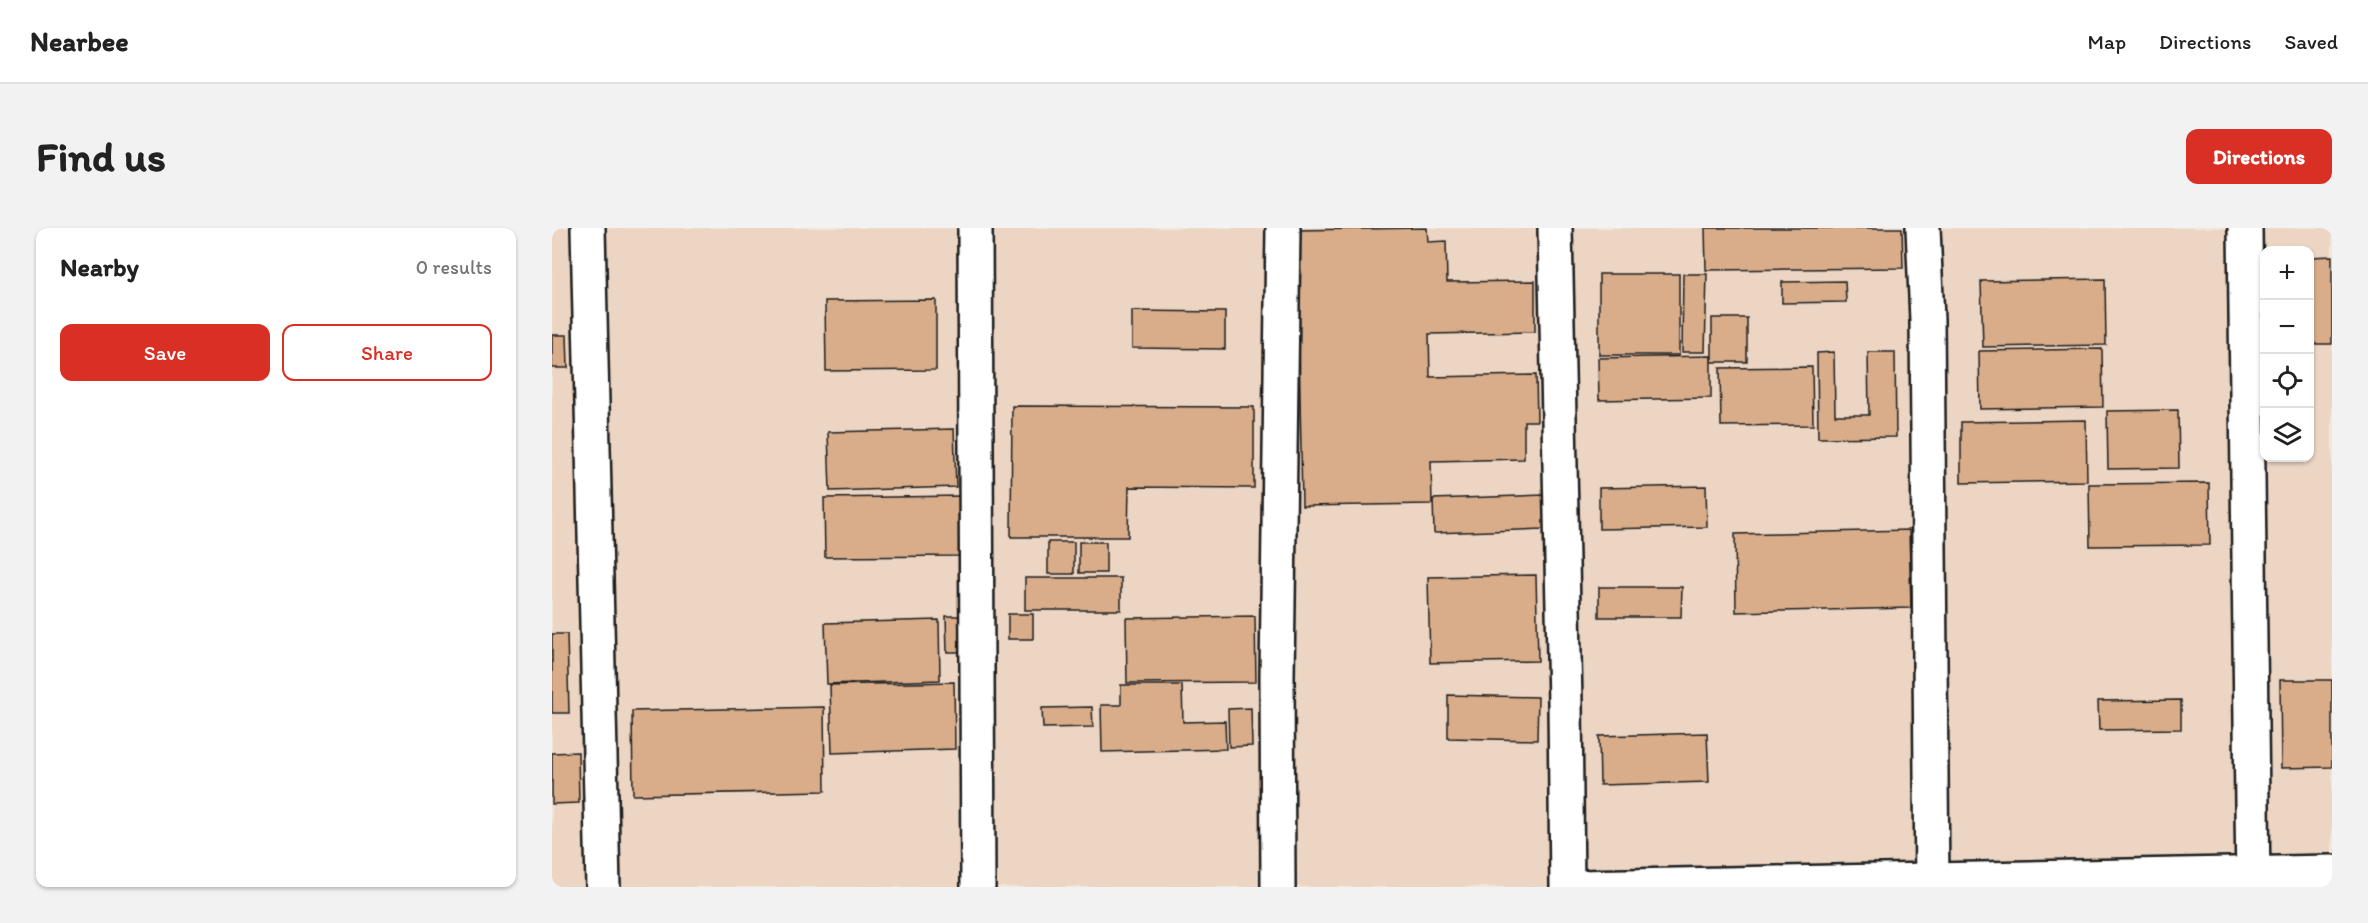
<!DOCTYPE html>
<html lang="en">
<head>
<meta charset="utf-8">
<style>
  :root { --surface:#fff; --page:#f2f2f2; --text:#222; --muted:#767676; --line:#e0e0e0; --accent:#d93025 }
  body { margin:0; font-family:Itim,sans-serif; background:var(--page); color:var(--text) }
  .controls { position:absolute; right:18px; top:18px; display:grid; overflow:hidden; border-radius:12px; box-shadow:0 2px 4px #0004 }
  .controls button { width:54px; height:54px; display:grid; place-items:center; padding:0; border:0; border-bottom:2px solid var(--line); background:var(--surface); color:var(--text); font:30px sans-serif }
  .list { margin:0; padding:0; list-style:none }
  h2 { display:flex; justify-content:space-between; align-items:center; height:78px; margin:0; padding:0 24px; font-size:26px }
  h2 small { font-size:20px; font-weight:400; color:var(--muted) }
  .actions { display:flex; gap:12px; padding:18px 24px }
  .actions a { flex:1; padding:14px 0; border:2px solid var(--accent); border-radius:12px; text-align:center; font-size:21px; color:var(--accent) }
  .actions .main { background:var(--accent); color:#fff }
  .icon { flex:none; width:33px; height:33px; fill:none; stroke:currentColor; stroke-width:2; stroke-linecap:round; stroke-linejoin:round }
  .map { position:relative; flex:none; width:1780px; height:659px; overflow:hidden; border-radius:12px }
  header { display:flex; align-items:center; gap:36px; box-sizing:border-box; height:84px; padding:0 30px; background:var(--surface); border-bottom:2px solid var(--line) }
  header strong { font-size:28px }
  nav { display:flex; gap:33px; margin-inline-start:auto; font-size:21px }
  .intro { display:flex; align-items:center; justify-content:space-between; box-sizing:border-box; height:144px; padding:0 36px }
  h1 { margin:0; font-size:42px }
  .button { padding:15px 27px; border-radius:12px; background:var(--accent); color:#fff; font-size:21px; font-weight:700 }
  main { display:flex; gap:36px; padding:0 36px }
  aside { flex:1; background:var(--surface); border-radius:12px; box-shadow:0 2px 4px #0004 }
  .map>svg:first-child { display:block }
  .built { fill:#ecd5c3; fill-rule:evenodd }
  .building { fill:#d9ad8a; stroke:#1c1c1c; stroke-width:1.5 }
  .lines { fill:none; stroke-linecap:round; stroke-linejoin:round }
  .minor-casing { stroke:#1c1c1c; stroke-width:38 }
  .minor { stroke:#fff; stroke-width:33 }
</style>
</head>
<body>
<header>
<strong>Nearbee</strong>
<nav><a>Map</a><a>Directions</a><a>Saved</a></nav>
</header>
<div class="intro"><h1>Find us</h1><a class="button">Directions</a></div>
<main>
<aside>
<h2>Nearby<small>0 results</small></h2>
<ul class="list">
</ul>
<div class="actions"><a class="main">Save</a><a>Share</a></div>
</aside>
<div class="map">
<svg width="1780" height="659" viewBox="0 0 1780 659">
  <rect width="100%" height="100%" fill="#f4e6dc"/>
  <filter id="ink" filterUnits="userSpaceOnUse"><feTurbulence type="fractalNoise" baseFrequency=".0167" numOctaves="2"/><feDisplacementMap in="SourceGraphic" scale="12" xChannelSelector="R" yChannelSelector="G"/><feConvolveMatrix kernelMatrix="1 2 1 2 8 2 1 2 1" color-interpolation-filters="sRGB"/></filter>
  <g filter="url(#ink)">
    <path class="built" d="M0 0H1780V659H0ZM1712 22H1758V230H1712Z"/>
    <g class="building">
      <path d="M875 0 876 14 894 13 895 54 983 53V104L877 106 878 149 984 147 985 193H972V231L879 233 880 276 750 278 745 2Z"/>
      <path d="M1153 0H1350L1351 40 1154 42Z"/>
      <path d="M1780 28V116H1758V29Z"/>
      <rect x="1047" y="46" width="80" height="81"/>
      <path d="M1131 46H1155L1153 124H1130Z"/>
      <path d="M1553 51 1554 117 1431 119 1429 53Z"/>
      <path d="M1293 53 1294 74 1230 75V54Z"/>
      <path d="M384 72V142L274 143 273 73Z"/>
      <path d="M580 83 673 84V121L580 120Z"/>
      <rect x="1160" y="90" width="35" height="44"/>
      <path d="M0 107H15L16 140H0Z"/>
      <path d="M1550 121 1551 179 1428 181 1427 123Z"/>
      <path d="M1282 124 1283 187H1317L1316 124H1343L1344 209 1266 210 1265 125Z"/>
      <path d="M1159 128V170L1047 172 1046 130Z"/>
      <path d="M1260 139 1261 197 1169 198 1168 140Z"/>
      <path d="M460 178 702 179V260L577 259 576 309H459Z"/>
      <path d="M1626 182 1627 240 1556 241 1555 183Z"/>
      <path d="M1534 192 1535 253 1409 255V194Z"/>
      <path d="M402 201 404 259 278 263 276 204Z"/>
      <path d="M1657 255 1658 317 1538 318 1537 256Z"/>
      <path d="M1154 258 1155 299 1047 301V260Z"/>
      <path d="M992 267 993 301 882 305 881 271Z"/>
      <path d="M409 268 410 328 273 329 272 270Z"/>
      <path d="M1357 302 1359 380 1184 384 1183 306Z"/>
      <rect x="496" y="314" width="26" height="32"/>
      <rect x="527" y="314" width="27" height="31"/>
      <path d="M984 347 986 433 878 435 876 349Z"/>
      <rect x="473" y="350" width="96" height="32"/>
      <path d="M1047 359H1130L1129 389H1047Z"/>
      <rect x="456" y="386" width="25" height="25"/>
      <path d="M394 388H419L420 424H395Z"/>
      <path d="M703 388 704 454 575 455 574 390Z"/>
      <path d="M387 392 388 452 275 456 273 395Z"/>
      <path d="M0 406H15L17 485H0Z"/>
      <path d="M1728 452H1780V539L1729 540Z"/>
      <path d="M402 454 403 521 280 525 278 457Z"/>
      <path d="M569 457H630L631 494 673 493 674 521 550 524 549 477H569Z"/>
      <path d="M896 467 986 469 985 512 896 510Z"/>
      <path d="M1629 472V501L1547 502 1546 473Z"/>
      <path d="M272 479 273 563 81 567 80 483Z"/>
      <path d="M540 479 541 499 491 500 490 480Z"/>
      <path d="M699 480 700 518 677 519 676 481Z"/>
      <path d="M1155 505 1157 554 1048 557 1047 508Z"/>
      <path d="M26 524 27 575 0 576V525Z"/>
    </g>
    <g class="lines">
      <g class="minor-casing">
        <g id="minor">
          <path d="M36 0 51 659"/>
          <path d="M423 0 426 659"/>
          <path d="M1003 0 1013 475 1015 659"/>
          <path d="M1371 0 1375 92 1380 659"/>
          <path d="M1693 0 1701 659"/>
          <path d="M726 659 725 449 731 0"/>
          <path d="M1025 659 1780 644"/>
        </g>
      </g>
      <use href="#minor" class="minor"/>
    </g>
  </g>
</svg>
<div class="controls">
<button>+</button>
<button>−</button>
<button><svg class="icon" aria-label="locate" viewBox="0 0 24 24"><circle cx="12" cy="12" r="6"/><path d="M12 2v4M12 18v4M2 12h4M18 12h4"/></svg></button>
<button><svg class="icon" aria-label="layers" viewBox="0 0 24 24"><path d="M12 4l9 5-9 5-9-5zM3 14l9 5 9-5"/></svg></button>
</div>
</div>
</main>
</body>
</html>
